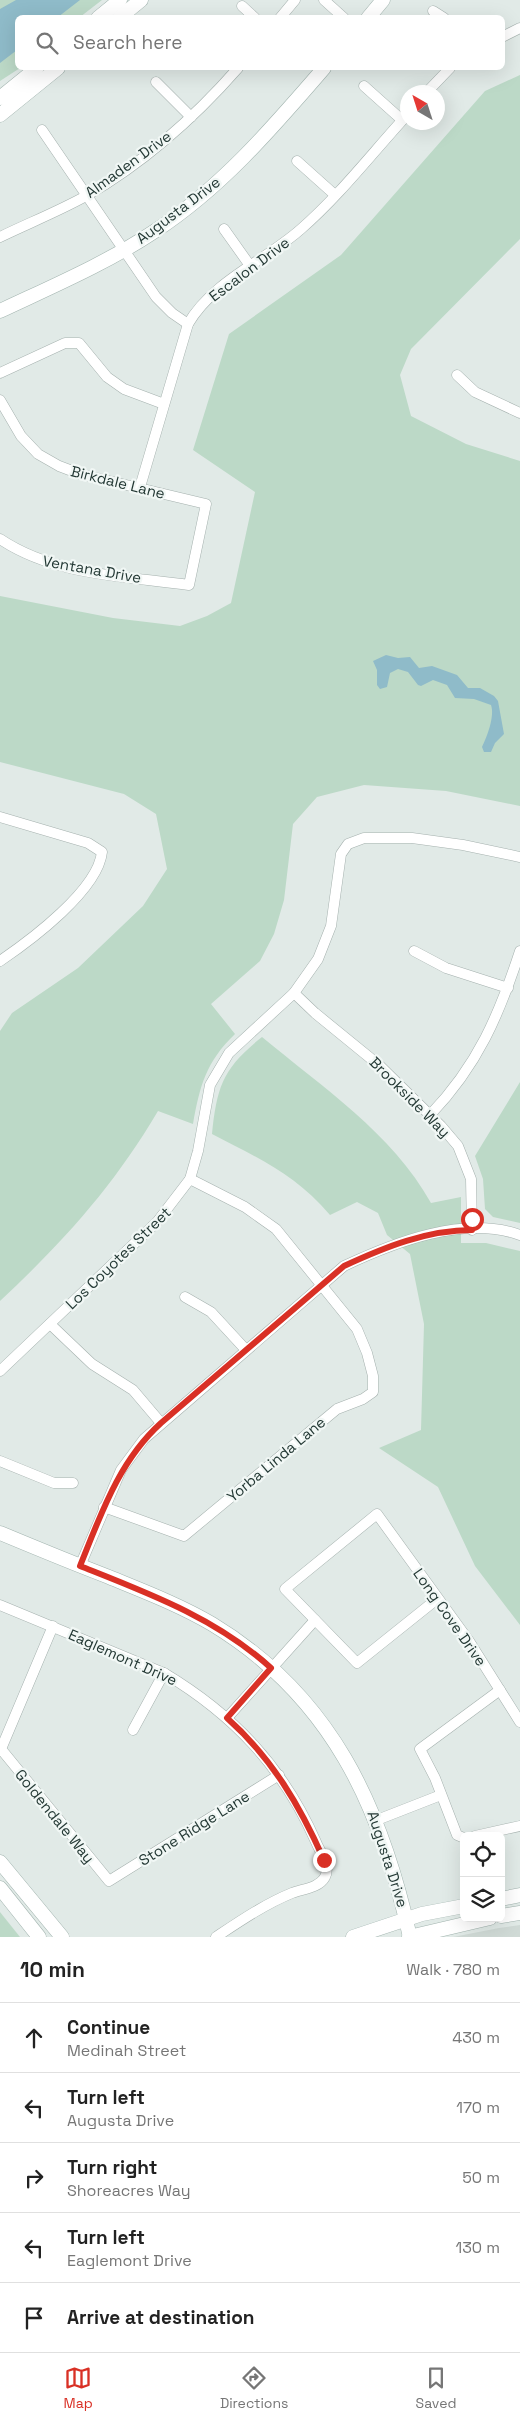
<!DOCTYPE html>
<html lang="en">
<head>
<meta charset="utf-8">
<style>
  :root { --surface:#fff; --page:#f6f6f6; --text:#222; --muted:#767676; --line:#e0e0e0; --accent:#d93025 }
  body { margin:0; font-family:"Space Grotesk",sans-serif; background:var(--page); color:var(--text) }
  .controls { position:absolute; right:15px; bottom:15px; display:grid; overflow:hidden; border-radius:8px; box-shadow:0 5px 20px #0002 }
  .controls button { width:45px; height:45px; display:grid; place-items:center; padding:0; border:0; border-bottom:1px solid var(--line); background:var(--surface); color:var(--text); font:25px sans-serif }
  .compass { position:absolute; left:400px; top:85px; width:45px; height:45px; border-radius:50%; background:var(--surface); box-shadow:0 5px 20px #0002; rotate:321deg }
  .stop { position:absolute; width:15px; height:15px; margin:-11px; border:4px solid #d93025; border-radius:50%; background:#fff }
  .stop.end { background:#d93025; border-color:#fff; box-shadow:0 1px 5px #0008 }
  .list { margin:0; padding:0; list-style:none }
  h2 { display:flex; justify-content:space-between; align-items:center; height:65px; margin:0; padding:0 20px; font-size:21px }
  h2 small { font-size:16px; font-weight:400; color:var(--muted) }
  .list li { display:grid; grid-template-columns:32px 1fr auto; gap:15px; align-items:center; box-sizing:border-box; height:70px; padding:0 20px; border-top:1px solid var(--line) }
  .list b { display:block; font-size:19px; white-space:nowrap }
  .list p { margin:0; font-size:16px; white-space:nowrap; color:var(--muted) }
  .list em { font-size:16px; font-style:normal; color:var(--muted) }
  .icon { flex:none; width:28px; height:28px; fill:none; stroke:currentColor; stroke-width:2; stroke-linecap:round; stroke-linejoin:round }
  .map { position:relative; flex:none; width:520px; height:1937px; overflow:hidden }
  .search { position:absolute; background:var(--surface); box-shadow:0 5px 20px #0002; left:15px; right:15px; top:15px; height:55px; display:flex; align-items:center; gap:12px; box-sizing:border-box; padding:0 18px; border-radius:8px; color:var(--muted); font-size:19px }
  .sheet { height:415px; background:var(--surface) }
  nav { display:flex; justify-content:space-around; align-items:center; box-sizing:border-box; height:70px; border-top:1px solid var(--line); background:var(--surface); font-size:14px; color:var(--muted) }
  nav a { display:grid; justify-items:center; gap:2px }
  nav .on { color:var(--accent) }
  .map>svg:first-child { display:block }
  .built { fill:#d0dad6 }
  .green { fill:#bcd9c7 }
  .water { fill:#8fbbc9 }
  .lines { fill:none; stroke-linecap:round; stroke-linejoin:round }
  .street-casing { stroke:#a5b1ae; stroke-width:11 }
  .secondary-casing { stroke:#a2b4af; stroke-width:15 }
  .street { stroke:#fff; stroke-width:10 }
  .secondary { stroke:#fff; stroke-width:14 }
  .route { stroke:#d93025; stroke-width:6 }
  .labels { text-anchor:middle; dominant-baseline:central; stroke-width:4.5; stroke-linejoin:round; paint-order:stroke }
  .street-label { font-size:15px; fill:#243935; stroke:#f1f7f5 }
</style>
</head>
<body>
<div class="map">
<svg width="520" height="1937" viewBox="0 0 520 1937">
  <rect width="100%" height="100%" fill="#e1eae7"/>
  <path class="built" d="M520 1925V1937H453L499 1928Z"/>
  <g class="green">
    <path d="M0 0H102L80 17 18 18V68H20L0 81Z"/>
    <path d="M520 75V239L411 349 400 375 411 416 466 444 520 461V806L446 791 364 785 317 797 293 824 284 900 274 934 260 961 211 1004 235 1034C206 1062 200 1085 193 1124L158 1111C113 1187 64 1241 0 1301V1031L12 1013 78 968 143 906 167 869 156 814 124 794 0 762V596L113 618 180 626 207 616 231 603 255 492 193 450 229 334 341 255 485 91Z"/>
    <path d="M262 1037C322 1087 392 1133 431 1203L461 1197V1243H486L520 1251V1625L475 1566 438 1487 379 1448 421 1430 424 1324 410 1254 387 1235 378 1213 357 1202 330 1215C295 1174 258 1158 212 1134 217 1086 223 1068 262 1037Z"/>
    <path d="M520 1082V1223L493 1217 485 1209 483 1179 475 1156Z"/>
    <path d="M0 1912 20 1937H0Z"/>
  </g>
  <g class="water">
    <path d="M16 0H80L58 17 18 18 17 50 0 63V9Z"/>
    <path d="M386 655 398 658 410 657 419 668 432 666 457 675 468 688H480L494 696 498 701 504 734 495 743 491 752H484L482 747C487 737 495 716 491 705L474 699 455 698 447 685 433 680 421 686 418 685 408 672 398 669 390 673 387 687 380 689 377 685V670L373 661Z"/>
  </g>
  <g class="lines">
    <g class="street-casing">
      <g id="street">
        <path d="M324 0 344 18"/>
        <path d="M242 6 255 18"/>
        <path d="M433 11 444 18"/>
        <path d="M280 18 295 0"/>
        <path d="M502 37 520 28"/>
        <path d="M156 82 191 117"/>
        <path d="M364 86 402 120"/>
        <path d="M427 92 450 68"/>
        <path d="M42 130 156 297 172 313 188 324"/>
        <path d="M297 161 335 195"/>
        <path d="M224 229 251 267"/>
        <path d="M0 237C29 223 59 211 86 196 143 163 195 117 238 68"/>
        <path d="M0 373 65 343H79L107 377 124 389 164 404"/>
        <path d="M457 375 475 392 520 413"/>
        <path d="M0 400 21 436 38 454 59 466 80 474 206 504 189 585C126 576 55 576 0 539"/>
        <path d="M140 487 188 324C213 281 265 261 301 229 340 195 373 152 408 114"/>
        <path d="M0 817 88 843 102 852C98 890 31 940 0 961"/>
        <path d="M414 951 446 968 508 988"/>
        <path d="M294 993 315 1013 380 1066 441 1126 458 1146 471 1179 472 1230"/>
        <path d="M430 1115C478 1065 499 1015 520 951"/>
        <path d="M185 1297 211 1312 246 1350"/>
        <path d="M50 1324 92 1364 133 1390 161 1423"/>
        <path d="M0 1371 157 1222 190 1179 198 1151 210 1085 229 1053 294 993 318 959 331 926 341 854 348 844 364 838H412L463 845 520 857"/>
        <path d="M0 1461 54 1483H73"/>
        <path d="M104 1507 184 1536 337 1409 363 1399 373 1392V1376L367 1353 357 1329 276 1229 245 1207 190 1179"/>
        <path d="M80 1566 121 1470 144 1439 344 1266C395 1242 464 1215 520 1235"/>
        <path d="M437 1599 357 1663 285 1589 377 1514 469 1641 520 1722"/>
        <path d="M0 1605 164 1673C234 1715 283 1767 316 1842 320 1852 331 1866 325 1877 319 1888 302 1889 292 1893 265 1904 240 1921 216 1937"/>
        <path d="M53 1626 1 1749 109 1881 279 1775"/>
        <path d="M227 1718 315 1620"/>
        <path d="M133 1730 164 1673"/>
        <path d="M377 1820 441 1795"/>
        <path d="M475 1836 520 1826"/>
        <path d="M464 1838 457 1835 435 1778 420 1749 500 1690"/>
      </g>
    </g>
    <g class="secondary-casing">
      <g id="secondary">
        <path d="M98 18 120 0"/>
        <path d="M119 18 141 0"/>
        <path d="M368 18 383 0"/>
        <path d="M0 98 37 68"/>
        <path d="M0 115 58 68"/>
        <path d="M0 311C53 286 107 263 155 231 222 187 273 127 324 68"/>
        <path d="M0 1533C36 1548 72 1563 109 1577 143 1591 180 1605 212 1624 331 1696 381 1806 410 1937"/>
        <path d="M0 1862 62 1937"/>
        <path d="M0 1888 39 1937"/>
        <path d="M501 1899 520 1895"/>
        <path d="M501 1916 520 1913"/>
        <path d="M353 1937 422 1914 464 1906"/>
        <path d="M409 1937 490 1918"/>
      </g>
    </g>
    <use href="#street" class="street"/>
    <use href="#secondary" class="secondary"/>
  </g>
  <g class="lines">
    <path class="route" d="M324 1860C300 1806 272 1758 227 1718L271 1668C216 1618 148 1593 80 1566 101 1514 119 1461 161 1423L344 1266C385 1247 427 1230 472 1230V1219"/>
  </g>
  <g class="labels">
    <g class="street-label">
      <text transform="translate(128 164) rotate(-36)">Almaden Drive</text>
      <text transform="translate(178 210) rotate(-37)">Augusta Drive</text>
      <text transform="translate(249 269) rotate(-37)">Escalon Drive</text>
      <text transform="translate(118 482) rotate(14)">Birkdale Lane</text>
      <text transform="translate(92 569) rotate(10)">Ventana Drive</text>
      <text transform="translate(410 1097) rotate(45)">Brookside Way</text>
      <text transform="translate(118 1258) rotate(-44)">Los Coyotes Street</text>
      <text transform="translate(276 1459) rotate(-40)">Yorba Linda Lane</text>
      <text transform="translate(450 1617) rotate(55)">Long Cove Drive</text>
      <text transform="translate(123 1657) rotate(24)">Eaglemont Drive</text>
      <text transform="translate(55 1816) rotate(51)">Goldendale Way</text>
      <text transform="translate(194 1828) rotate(-32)">Stone Ridge Lane</text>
      <text transform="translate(388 1859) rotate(72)">Augusta Drive</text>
    </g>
  </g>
</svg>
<div class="controls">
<button><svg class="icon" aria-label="locate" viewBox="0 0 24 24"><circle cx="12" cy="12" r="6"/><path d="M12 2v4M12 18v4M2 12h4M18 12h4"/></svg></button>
<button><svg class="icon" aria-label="layers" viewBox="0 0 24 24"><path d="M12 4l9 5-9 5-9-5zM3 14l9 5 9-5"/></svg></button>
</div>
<svg class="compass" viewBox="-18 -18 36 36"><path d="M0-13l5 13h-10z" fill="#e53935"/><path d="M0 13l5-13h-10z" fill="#767676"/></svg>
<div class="stop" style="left:472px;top:1219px"></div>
<div class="stop end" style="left:324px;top:1860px"></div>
<div class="search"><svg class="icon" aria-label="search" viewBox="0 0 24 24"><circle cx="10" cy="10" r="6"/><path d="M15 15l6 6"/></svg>Search here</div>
</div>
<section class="sheet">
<h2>10 min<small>Walk · 780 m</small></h2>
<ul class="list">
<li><svg class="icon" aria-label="ahead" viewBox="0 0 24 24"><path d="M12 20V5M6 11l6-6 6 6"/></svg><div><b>Continue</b><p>Medinah Street</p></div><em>430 m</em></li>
<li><svg class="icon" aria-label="left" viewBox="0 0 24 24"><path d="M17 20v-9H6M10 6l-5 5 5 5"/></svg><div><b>Turn left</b><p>Augusta Drive</p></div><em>170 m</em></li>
<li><svg class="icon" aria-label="right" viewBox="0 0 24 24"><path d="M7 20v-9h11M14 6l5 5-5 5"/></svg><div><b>Turn right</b><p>Shoreacres Way</p></div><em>50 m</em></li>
<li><svg class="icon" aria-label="left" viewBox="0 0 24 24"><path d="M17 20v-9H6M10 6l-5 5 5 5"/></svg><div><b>Turn left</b><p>Eaglemont Drive</p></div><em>130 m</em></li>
<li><svg class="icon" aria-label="arrive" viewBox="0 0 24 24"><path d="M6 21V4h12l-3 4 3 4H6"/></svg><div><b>Arrive at destination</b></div></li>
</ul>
</section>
<nav>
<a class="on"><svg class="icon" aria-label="map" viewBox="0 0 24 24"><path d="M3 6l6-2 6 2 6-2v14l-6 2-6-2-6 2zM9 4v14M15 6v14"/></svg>Map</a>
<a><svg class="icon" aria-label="directions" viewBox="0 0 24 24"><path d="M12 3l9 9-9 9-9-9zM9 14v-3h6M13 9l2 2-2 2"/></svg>Directions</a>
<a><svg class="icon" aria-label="saved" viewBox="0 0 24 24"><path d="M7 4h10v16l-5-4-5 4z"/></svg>Saved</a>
</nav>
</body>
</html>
